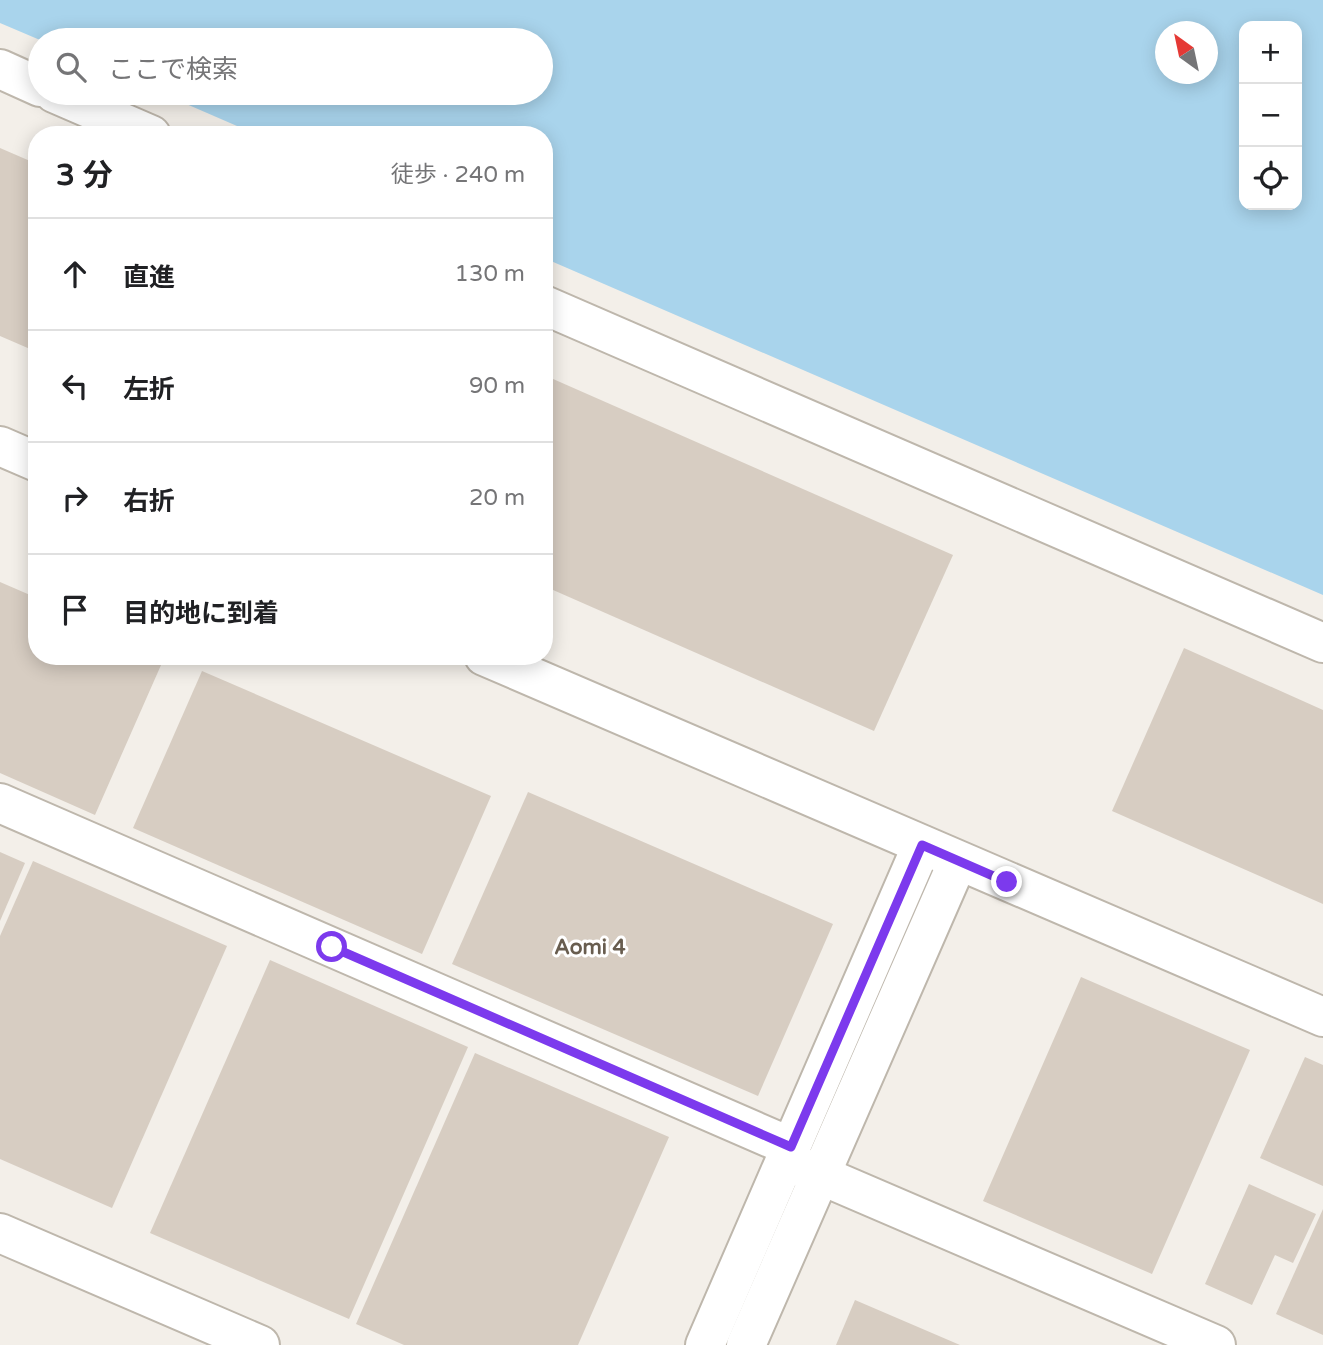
<!DOCTYPE html>
<html lang="ja">
<head>
<meta charset="utf-8">
<style>
  :root { --surface:#fff; --page:#f2f2f2; --text:#202124; --muted:#757577; --line:#e0e0e0 }
  body { margin:0; font-family:"Varela Round","Noto Sans JP",sans-serif; background:var(--page); color:var(--text) }
  .controls { position:absolute; right:21px; top:21px; display:grid; overflow:hidden; border-radius:14px; box-shadow:0 4px 18px #0003 }
  .controls button { width:63px; height:63px; display:grid; place-items:center; padding:0; border:0; border-bottom:2px solid var(--line); background:var(--surface); color:var(--text); font:35px sans-serif }
  .compass { position:absolute; left:1155px; top:21px; width:63px; height:63px; border-radius:50%; background:var(--surface); box-shadow:0 4px 18px #0003; rotate:327deg }
  .stop { position:absolute; width:21px; height:21px; margin:-16px; border:5px solid #7c3aed; border-radius:50%; background:#fff }
  .stop.end { background:#7c3aed; border-color:#fff; box-shadow:0 2px 7px #0008 }
  .list { margin:0; padding:0; list-style:none }
  h2 { display:flex; justify-content:space-between; align-items:center; height:91px; margin:0; padding:0 28px; font-size:30px }
  h2 small { font-size:23px; font-weight:400; color:var(--muted) }
  .list li { display:grid; grid-template-columns:46px 1fr auto; gap:21px; align-items:center; box-sizing:border-box; height:112px; padding:0 28px; border-top:2px solid var(--line) }
  .list b { display:block; font-size:26px; white-space:nowrap }
  .list em { font-size:23px; font-style:normal; color:var(--muted) }
  .icon { flex:none; width:38px; height:38px; fill:none; stroke:currentColor; stroke-width:2; stroke-linecap:round; stroke-linejoin:round }
  .map { position:relative; flex:none; width:1323px; height:1345px; overflow:hidden }
  .search { position:absolute; background:var(--surface); box-shadow:0 4px 18px #0003; left:28px; top:28px; width:525px; height:77px; display:flex; align-items:center; gap:18px; box-sizing:border-box; padding:0 24px; border-radius:38px; color:var(--muted); font-size:26px }
  .panel { position:absolute; background:var(--surface); box-shadow:0 4px 18px #0003; left:28px; top:126px; width:525px; height:539px; border-radius:28px }
  .map>svg:first-child { display:block }
  .water { fill:#a9d4ec; fill-rule:evenodd }
  .building { fill:#d7cdc2 }
  .lines { fill:none; stroke-linecap:round; stroke-linejoin:round }
  .minor-casing { stroke:#beb7ac; stroke-width:42 }
  .minor { stroke:#fff; stroke-width:38 }
  .route { stroke:#7c3aed; stroke-width:9 }
  .labels { text-anchor:middle; dominant-baseline:central; stroke-width:6; stroke-linejoin:round; paint-order:stroke }
  .neighbourhood-label { font-size:21px; font-weight:bold; fill:#685d4f; stroke:#fff }
</style>
</head>
<body>
<div class="map">
<svg width="1323" height="1345" viewBox="0 0 1323 1345">
  <rect width="100%" height="100%" fill="#f3efe9"/>
  <path class="water" d="M0 0H1323V595L544 258V135H258L161 93H541V40H40L0 23ZM1244 26H1297V205H1244ZM1166 32H1208V74H1166Z"/>
  <g class="building">
    <path d="M0 148 37 164V352L0 336Z"/>
    <path d="M544 375 953 555 874 731 544 586Z"/>
    <path d="M0 582 37 598V656H165L95 815 0 773Z"/>
    <path d="M1184 648 1323 710V904L1112 811Z"/>
    <path d="M202 671 491 796 422 954 133 828Z"/>
    <path d="M528 792 833 924 758 1096 452 964Z"/>
    <path d="M0 852 25 863 0 921Z"/>
    <path d="M33 861 227 946 112 1208 0 1159V936Z"/>
    <path d="M270 960 468 1047 349 1319 150 1233Z"/>
    <path d="M1081 977 1250 1050 1152 1274 983 1201Z"/>
    <path d="M475 1053 669 1137 578 1345H404L356 1324Z"/>
    <path d="M1305 1057 1323 1065V1186L1260 1158Z"/>
    <path d="M1249 1184 1316 1214 1293 1263 1275 1255 1252 1305 1205 1284Z"/>
    <path d="M1323 1209V1335L1276 1314Z"/>
    <path d="M855 1300 960 1345H836Z"/>
  </g>
  <g class="lines">
    <g class="minor-casing">
      <g id="minor">
        <path d="M0 69 40 87"/>
        <path d="M54 93 151 135"/>
        <path d="M544 305 1323 643"/>
        <path d="M0 446 37 462"/>
        <path d="M484 656 1323 1017"/>
        <path d="M0 803 791 1147"/>
        <path d="M797 1165 1216 1345"/>
        <path d="M0 1233 260 1345"/>
        <path d="M705 1345 922 845"/>
        <path d="M746 1345 958 861"/>
      </g>
    </g>
    <use href="#minor" class="minor"/>
  </g>
  <g class="lines">
    <path class="route" d="M332 947 791 1147 922 845 1007 882"/>
  </g>
  <g class="labels">
    <g class="neighbourhood-label">
      <text x="590" y="947">Aomi 4</text>
    </g>
  </g>
</svg>
<div class="controls">
<button>+</button>
<button>−</button>
<button><svg class="icon" aria-label="locate" viewBox="0 0 24 24"><circle cx="12" cy="12" r="6"/><path d="M12 2v4M12 18v4M2 12h4M18 12h4"/></svg></button>
</div>
<svg class="compass" viewBox="-18 -18 36 36"><path d="M0-13l5 13h-10z" fill="#e53935"/><path d="M0 13l5-13h-10z" fill="#757577"/></svg>
<div class="stop" style="left:332px;top:947px"></div>
<div class="stop end" style="left:1007px;top:882px"></div>
<div class="search"><svg class="icon" aria-label="search" viewBox="0 0 24 24"><circle cx="10" cy="10" r="6"/><path d="M15 15l6 6"/></svg>ここで検索</div>
<section class="panel">
<h2>3 分<small>徒歩 · 240 m</small></h2>
<ul class="list">
<li><svg class="icon" aria-label="ahead" viewBox="0 0 24 24"><path d="M12 20V5M6 11l6-6 6 6"/></svg><div><b>直進</b></div><em>130 m</em></li>
<li><svg class="icon" aria-label="left" viewBox="0 0 24 24"><path d="M17 20v-9H6M10 6l-5 5 5 5"/></svg><div><b>左折</b></div><em>90 m</em></li>
<li><svg class="icon" aria-label="right" viewBox="0 0 24 24"><path d="M7 20v-9h11M14 6l5 5-5 5"/></svg><div><b>右折</b></div><em>20 m</em></li>
<li><svg class="icon" aria-label="arrive" viewBox="0 0 24 24"><path d="M6 21V4h12l-3 4 3 4H6"/></svg><div><b>目的地に到着</b></div></li>
</ul>
</section>
</div>
</body>
</html>
